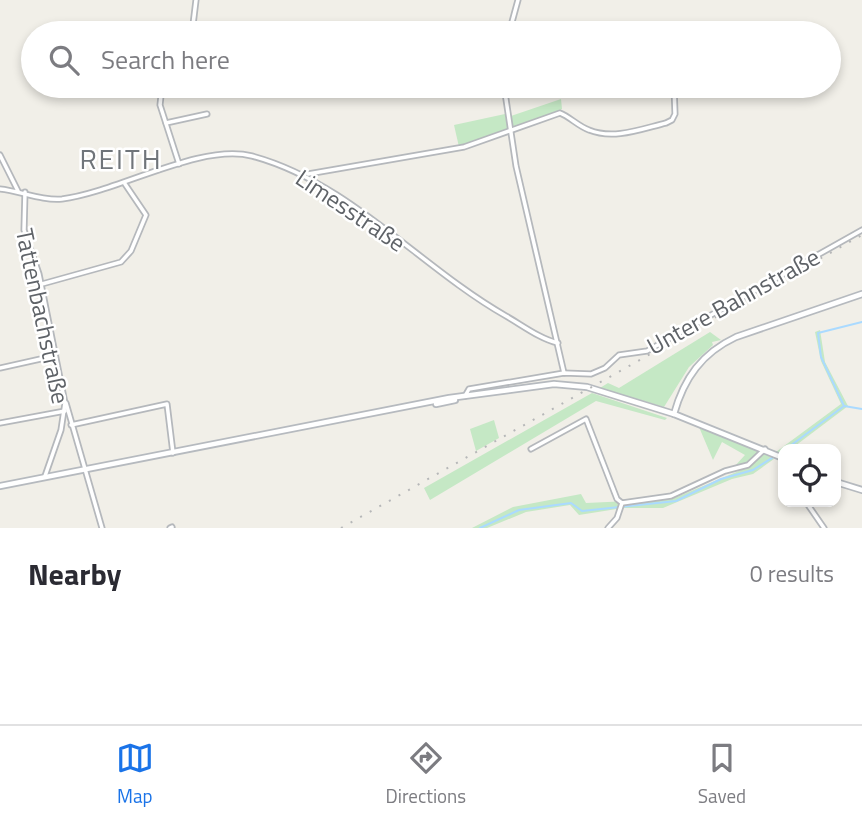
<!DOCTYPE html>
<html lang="en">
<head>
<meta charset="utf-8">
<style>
  :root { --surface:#fff; --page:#f7f7f7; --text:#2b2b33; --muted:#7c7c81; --line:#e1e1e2; --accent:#1a73e8 }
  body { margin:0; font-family:"Titillium Web",sans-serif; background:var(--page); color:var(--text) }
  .controls { position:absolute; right:21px; bottom:21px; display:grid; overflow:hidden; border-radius:14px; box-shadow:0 4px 10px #0003 }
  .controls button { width:63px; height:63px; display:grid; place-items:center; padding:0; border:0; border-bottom:2px solid var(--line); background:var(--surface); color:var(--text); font:35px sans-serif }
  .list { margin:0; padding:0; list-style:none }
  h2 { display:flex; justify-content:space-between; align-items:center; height:91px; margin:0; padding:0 28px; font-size:30px }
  h2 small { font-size:23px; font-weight:400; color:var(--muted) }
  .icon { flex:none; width:38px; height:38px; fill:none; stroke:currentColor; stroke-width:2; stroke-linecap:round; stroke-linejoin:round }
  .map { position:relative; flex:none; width:862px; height:528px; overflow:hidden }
  .search { position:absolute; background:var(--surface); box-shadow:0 4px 10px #0003; left:21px; right:21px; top:21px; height:77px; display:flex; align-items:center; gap:18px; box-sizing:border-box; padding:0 24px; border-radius:38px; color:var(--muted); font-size:26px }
  .sheet { height:196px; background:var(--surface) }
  nav { display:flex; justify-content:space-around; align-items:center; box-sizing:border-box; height:98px; border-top:2px solid var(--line); background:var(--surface); font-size:19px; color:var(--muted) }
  nav a { display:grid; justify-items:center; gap:4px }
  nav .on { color:var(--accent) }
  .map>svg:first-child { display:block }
  .green { fill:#c5e8c5 }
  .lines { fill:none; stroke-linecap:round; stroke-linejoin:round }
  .stream { stroke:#aadaff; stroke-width:2 }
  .street-casing { stroke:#b5b8bc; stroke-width:7 }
  .secondary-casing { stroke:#b6babf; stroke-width:8 }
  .street { stroke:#fff; stroke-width:3.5 }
  .secondary { stroke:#fff; stroke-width:4.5 }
  .rail { stroke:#b6b7b8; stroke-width:2; stroke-dasharray:2 9; stroke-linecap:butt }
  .labels { text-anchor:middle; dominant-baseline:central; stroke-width:5; stroke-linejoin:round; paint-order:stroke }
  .street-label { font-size:24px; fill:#5f6368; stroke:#fff }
  .quarter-label { font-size:28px; letter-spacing:2px; fill:#70757a; stroke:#fff }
</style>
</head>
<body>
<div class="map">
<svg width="862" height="528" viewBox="0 0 862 528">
  <rect width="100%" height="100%" fill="#f1efe8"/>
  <g class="green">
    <path d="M561 99 562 109 548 117 511 128 508 117Z"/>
    <path d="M505 114 508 130 459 147 454 125Z"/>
    <path d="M820 330 825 362 848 406 791 449H783V455L776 452 841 404 821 361 815 332Z"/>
    <path d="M710 332 721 340 712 342 713 345 689 367 664 407 600 388 608 383 619 388Z"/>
    <path d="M592 393 667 418 665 420 596 401 430 500 424 488Z"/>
    <path d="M494 420 499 438 476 451 470 429Z"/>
    <path d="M699 427 761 451 748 463 734 467 745 455 722 442 713 460Z"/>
    <path d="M765 454 774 459 753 474 732 479 663 508H623L579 515 570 505 526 512 487 528H472L513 507 581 494 586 503 672 499 746 468Z"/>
  </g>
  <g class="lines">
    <g class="stream">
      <path d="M844 406 862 409"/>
      <path d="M786 449 844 406 821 357 818 333 862 322"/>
      <path d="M480 528 519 510 571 503 582 511 676 501 721 479 753 470 783 451"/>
    </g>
    <g class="street-casing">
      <g id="street">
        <path d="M192 33 196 0"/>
        <path d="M509 33 518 0"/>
        <path d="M162 86 160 105 179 164"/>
        <path d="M504 86 516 166 564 373"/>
        <path d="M166 123 207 114"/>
        <path d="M0 155 18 191"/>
        <path d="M308 174 464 147 560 113C570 117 578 126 589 130 614 140 641 129 666 123L672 120 675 114 674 86"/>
        <path d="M0 189C20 191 42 201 62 199 118 192 199 143 252 156 349 182 420 267 506 316 522 325 540 339 558 343"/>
        <path d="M25 192 24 230 39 274 65 403 61 430 45 476"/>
        <path d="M42 284 121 262 131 251 146 215 125 184"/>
        <path d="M0 368 54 356"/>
        <path d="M465 396 469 389 564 373 591 374 605 368 619 355 647 351 862 230"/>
        <path d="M66 403 102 528"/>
        <path d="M0 423 65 411"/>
        <path d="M71 425 167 404 173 453"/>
        <path d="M531 449 586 419 617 499 622 503"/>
        <path d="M806 502 824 528"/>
        <path d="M622 503 671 496 725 471 748 465 765 449"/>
        <path d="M170 528 172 527"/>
        <path d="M608 528 617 518 622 503"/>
      </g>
    </g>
    <g class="secondary-casing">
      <g id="secondary">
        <path d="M436 404 455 400"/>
        <path d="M674 414C684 378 702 353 736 337L862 294"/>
        <path d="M836 482 862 490"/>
        <path d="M0 486 449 398 554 384 587 387 674 414 783 458"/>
      </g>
    </g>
    <use href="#street" class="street"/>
    <use href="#secondary" class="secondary"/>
    <path class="rail" d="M341 528 862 235"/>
  </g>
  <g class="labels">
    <g class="street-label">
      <text transform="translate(351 210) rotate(34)">Limesstraße</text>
      <text transform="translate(733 301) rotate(-29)">Untere Bahnstraße</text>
      <text transform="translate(43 316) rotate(78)">Tattenbachstraße</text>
    </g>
    <g class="quarter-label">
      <text x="121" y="158">REITH</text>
    </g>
  </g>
</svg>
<div class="controls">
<button><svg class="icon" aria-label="locate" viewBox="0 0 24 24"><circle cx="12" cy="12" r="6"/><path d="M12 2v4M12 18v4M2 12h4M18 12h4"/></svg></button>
</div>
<div class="search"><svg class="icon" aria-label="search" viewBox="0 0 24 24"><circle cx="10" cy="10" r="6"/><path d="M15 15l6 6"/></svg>Search here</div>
</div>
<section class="sheet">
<h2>Nearby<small>0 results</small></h2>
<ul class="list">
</ul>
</section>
<nav>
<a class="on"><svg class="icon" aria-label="map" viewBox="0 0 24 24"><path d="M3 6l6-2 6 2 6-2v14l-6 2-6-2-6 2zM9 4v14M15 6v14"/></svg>Map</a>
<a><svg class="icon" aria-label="directions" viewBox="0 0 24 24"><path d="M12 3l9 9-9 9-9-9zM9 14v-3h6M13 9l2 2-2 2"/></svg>Directions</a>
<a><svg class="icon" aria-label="saved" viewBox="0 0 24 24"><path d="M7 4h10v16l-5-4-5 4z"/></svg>Saved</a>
</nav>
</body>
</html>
